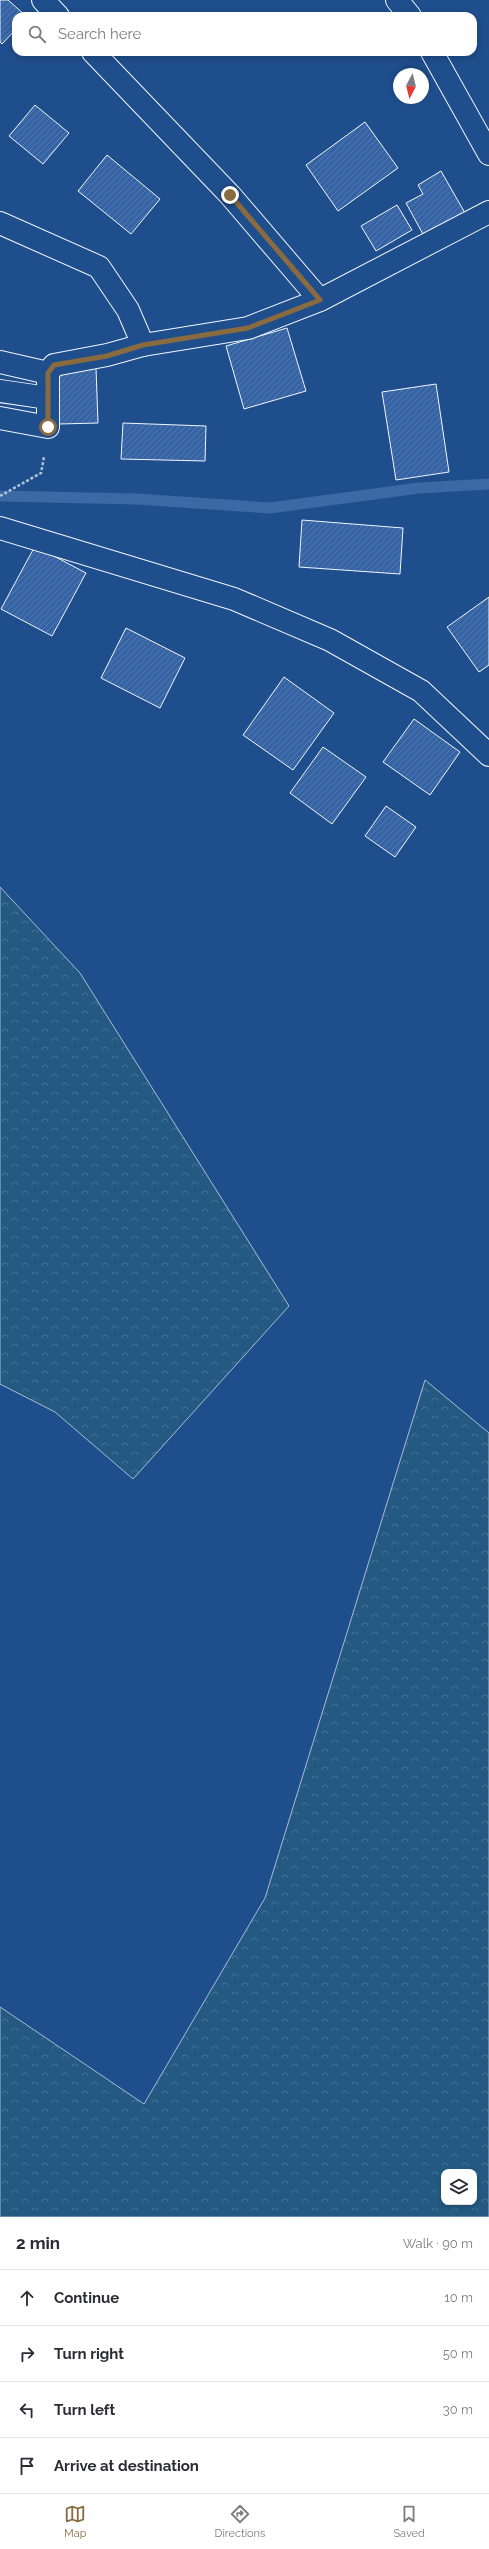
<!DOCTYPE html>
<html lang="en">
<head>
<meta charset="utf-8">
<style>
  :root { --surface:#fff; --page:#f7f7f7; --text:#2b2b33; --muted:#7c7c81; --line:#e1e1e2; --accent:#8a6a3f }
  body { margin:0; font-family:Raleway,sans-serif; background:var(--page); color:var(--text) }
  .controls { position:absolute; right:12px; bottom:12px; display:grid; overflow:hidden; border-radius:8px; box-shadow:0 2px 6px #0003 }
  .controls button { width:36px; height:36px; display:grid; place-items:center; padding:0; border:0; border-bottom:1px solid var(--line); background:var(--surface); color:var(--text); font:20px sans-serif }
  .compass { position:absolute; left:393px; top:68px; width:36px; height:36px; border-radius:50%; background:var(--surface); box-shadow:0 2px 6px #0003; rotate:187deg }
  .stop { position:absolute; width:12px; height:12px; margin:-9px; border:3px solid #8a6a3f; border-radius:50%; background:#fff }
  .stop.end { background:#8a6a3f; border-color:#fff; box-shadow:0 1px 4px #0008 }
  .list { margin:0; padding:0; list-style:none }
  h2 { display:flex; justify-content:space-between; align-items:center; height:52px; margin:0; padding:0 16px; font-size:17px }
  h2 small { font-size:13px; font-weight:400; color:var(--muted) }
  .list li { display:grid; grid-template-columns:26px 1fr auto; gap:12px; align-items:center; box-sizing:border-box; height:56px; padding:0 16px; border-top:1px solid var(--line) }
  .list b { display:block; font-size:15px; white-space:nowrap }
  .list em { font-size:13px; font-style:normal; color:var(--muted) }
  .icon { flex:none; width:22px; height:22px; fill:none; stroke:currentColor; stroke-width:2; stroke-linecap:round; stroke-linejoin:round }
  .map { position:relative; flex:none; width:489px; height:2217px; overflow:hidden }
  .search { position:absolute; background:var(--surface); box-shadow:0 2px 6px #0003; left:12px; right:12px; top:12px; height:44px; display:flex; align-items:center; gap:10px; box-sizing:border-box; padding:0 14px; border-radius:12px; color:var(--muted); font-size:15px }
  .sheet { height:276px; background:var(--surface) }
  nav { display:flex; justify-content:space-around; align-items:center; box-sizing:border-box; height:56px; border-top:1px solid var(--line); background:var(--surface); font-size:11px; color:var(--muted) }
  nav a { display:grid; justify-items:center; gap:2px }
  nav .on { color:var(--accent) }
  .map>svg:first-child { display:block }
  .forest { fill:url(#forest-crowns); stroke:#a8bbd7; fill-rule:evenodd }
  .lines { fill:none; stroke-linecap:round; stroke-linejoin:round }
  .stream { stroke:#3b69a3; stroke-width:11 }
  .building { fill:url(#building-hatch); stroke:#f2f6ff }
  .minor-casing { stroke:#f2f6ff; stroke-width:24 }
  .path { stroke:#b3c4dc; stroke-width:2.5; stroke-dasharray:3 2; stroke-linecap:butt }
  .minor { stroke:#1f4e8c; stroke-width:22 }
  .route { stroke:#8a6a3f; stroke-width:5 }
</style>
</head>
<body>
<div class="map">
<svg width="489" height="2217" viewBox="0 0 489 2217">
  <defs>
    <pattern id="forest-crowns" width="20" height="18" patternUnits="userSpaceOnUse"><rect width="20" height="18" fill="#245a82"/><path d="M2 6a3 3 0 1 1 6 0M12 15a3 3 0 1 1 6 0" fill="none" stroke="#447295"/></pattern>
    <pattern id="building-hatch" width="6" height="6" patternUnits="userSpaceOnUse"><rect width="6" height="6" fill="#3563a3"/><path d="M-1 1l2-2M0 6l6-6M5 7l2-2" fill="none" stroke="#537ab1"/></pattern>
  </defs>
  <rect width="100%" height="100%" fill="#1f4e8c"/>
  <g class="forest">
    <path d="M0 887 80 973 289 1306 133 1479 55 1412 0 1384Z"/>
    <path d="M425 1380 489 1433V2217H0V2007L144 2104 265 1898ZM444 2172H474V2202H444Z"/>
  </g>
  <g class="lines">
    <path class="stream" d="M0 496 137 499 270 508 419 488 489 484"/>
  </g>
  <g class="building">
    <path d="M0 0H8L26 16H16V29L2 44 0 42Z"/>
    <path d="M35 105 69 133 43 164 9 136Z"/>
    <path d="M365 122 398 168 338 211 306 165Z"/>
    <path d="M107 155 160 199 131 234 78 191Z"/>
    <path d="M441 171 465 213 424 236 406 203 423 194 418 185Z"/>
    <path d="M397 205 412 230 376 251 361 226Z"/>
    <path d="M287 328 306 391 244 409 226 346Z"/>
    <path d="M96 368 98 423 59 424 57 369Z"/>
    <path d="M436 384 449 472 396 480 382 392Z"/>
    <path d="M123 423 206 426 205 461 121 459Z"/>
    <path d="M302 520 403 528 400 574 299 567Z"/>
    <path d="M35 546 86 573 52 636 1 609Z"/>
    <path d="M489 597V665L479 672 447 627Z"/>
    <path d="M126 628 185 658 160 708 101 678Z"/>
    <path d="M284 677 334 713 293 770 243 735Z"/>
    <path d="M414 719 460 752 430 795 383 762Z"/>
    <path d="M323 747 366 777 332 824 290 793Z"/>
    <path d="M386 806 416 827 395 857 365 836Z"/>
  </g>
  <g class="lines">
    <g class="minor-casing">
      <g id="minor">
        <path d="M43 0 58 16"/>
        <path d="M397 0 410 16"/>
        <path d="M93 52 230 195 320 300"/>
        <path d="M432 52 489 154"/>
        <path d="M0 223 99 267 128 310 143 345"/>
        <path d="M0 362 48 373"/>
        <path d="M0 391 48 398V373L54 365 107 355 143 345 248 328 320 300 489 212"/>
        <path d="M0 418 48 427V398"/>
        <path d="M0 528 234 599 330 640 421 691 489 755"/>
      </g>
    </g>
    <path class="path" d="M0 496 41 473 44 457"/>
    <use href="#minor" class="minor"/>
  </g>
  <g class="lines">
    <path class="route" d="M48 427V373L54 365 107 356 143 345 248 328 320 300 230 195"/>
  </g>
</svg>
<div class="controls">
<button><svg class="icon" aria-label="layers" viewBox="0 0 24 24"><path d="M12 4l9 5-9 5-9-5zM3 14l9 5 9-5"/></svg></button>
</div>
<svg class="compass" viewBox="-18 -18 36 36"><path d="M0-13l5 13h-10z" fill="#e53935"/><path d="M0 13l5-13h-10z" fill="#7c7c81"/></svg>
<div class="stop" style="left:48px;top:427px"></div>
<div class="stop end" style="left:230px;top:195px"></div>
<div class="search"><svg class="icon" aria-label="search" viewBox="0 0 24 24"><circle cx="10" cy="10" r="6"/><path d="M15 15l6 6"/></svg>Search here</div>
</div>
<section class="sheet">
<h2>2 min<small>Walk · 90 m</small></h2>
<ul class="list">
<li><svg class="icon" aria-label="ahead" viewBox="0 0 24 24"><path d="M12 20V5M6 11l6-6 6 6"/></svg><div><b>Continue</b></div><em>10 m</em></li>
<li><svg class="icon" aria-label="right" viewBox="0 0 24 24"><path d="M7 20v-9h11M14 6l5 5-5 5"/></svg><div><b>Turn right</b></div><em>50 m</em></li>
<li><svg class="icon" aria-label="left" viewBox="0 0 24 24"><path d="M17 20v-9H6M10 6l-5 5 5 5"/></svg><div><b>Turn left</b></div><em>30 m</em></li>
<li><svg class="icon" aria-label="arrive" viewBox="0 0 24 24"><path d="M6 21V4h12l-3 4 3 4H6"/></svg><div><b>Arrive at destination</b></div></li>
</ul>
</section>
<nav>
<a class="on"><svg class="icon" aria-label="map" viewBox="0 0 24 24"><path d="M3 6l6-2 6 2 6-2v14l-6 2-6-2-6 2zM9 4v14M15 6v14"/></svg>Map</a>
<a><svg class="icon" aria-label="directions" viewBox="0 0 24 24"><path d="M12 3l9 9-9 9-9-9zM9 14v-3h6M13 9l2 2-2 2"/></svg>Directions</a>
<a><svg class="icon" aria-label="saved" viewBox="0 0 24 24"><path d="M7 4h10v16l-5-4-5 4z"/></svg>Saved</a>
</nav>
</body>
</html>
